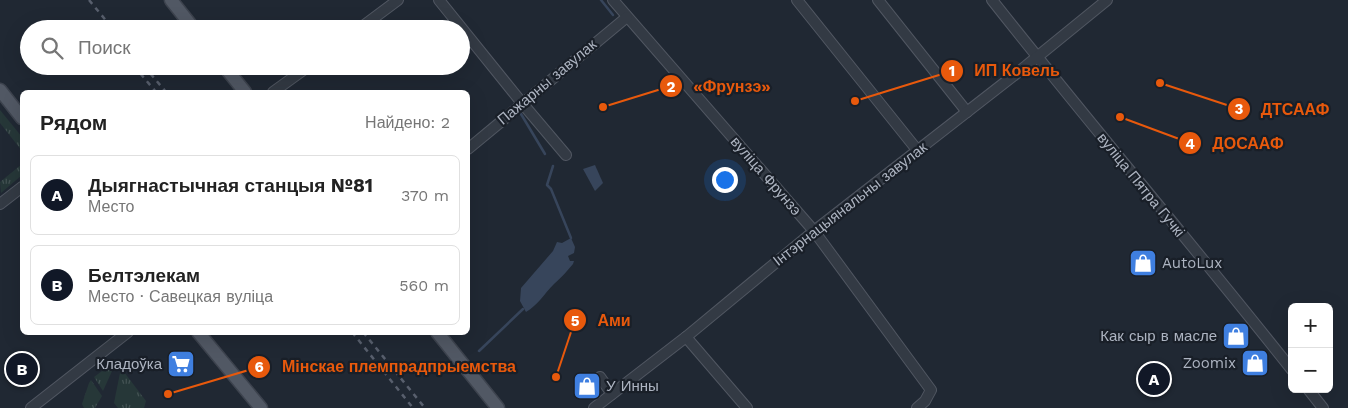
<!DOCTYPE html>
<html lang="ru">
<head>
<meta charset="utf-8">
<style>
  :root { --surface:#fff; --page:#f2f2f2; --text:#222; --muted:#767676; --line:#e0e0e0; --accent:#111827 }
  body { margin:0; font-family:"Work Sans",sans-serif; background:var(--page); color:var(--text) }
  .controls { position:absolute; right:15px; bottom:15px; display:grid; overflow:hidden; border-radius:8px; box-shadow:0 5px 20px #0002 }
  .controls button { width:45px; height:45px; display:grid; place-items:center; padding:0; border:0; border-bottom:1px solid var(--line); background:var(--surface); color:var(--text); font:25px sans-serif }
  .you { position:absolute; left:724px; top:179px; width:18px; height:18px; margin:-12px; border:4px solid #fff; border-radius:50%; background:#1a73e8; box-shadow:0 0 0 8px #1a73e833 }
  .badge { display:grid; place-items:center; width:32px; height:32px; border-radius:50%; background:var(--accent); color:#fff; font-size:16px; font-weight:700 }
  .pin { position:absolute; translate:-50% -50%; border:2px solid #fff; box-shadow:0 1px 5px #0006 }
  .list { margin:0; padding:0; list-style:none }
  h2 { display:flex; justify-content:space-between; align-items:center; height:65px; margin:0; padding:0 20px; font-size:21px }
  h2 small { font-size:16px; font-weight:400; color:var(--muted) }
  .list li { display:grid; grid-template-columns:32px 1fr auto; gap:15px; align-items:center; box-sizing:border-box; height:80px; margin:0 10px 10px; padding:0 10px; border:1px solid var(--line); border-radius:8px }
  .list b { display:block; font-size:19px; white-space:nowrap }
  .list p { margin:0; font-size:16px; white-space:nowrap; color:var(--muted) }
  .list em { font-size:16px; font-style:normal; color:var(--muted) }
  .icon { flex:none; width:28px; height:28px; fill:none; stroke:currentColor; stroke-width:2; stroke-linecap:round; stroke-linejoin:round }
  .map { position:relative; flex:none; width:1348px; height:408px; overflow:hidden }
  .search { position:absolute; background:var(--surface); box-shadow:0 5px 20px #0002; left:20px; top:20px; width:450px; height:55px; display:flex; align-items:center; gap:12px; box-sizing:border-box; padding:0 18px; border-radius:28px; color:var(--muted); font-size:19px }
  .panel { position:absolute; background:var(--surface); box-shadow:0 5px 20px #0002; left:20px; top:90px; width:450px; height:245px; border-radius:8px }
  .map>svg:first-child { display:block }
  .grass { fill:url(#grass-tufts) }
  .water { fill:#37455b }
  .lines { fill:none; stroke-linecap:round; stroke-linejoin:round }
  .stream { stroke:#37455b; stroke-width:2.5 }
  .minor-casing { stroke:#515762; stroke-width:12 }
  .major-casing { stroke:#3d434e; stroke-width:15 }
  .minor { stroke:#333a44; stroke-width:10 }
  .major { stroke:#515864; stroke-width:12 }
  .rail { stroke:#585f6d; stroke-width:2.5; stroke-dasharray:5 5; stroke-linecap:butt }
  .labels { text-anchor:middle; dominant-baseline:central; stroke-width:4.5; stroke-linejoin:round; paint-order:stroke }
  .street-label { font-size:15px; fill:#adb4c1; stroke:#191f28 }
  .poi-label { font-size:15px; fill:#adb4c1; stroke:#191f28; text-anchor:end }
  .leader { fill:none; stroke:#e8590c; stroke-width:2 }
  .callout-dot { fill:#e8590c; stroke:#191f28; stroke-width:2 }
  .mark-label { font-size:15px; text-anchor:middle; font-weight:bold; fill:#fff }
  .callout-label { font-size:16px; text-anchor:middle; font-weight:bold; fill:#e8590c; stroke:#191f28; stroke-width:4.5; stroke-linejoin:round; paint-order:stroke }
</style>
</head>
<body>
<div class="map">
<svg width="1348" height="408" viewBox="0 0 1348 408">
  <defs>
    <pattern id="grass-tufts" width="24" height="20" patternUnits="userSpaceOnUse" patternTransform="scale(1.25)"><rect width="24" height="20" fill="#263738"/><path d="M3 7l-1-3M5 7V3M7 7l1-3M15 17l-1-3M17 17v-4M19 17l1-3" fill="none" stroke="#435253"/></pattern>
  </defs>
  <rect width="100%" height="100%" fill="#202833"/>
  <g class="grass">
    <path d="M0 110 22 137V151L0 123Z"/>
    <path d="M22 164V175L1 193 0 182Z"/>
    <path d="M117 360 103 391 94 377Z"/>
    <path d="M121 368 146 401 144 408H118L114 403Z"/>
    <path d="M91 380 102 396 95 408H84L82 404 89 383Z"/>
  </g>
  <g class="water">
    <path d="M595 165 603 183 595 191 583 169Z"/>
    <path d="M571 238 575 247 574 253 568 256 570 261H574L573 264C567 271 561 278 554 284 544 294 538 305 526 312L520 301 521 288 553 251 557 242 562 243Z"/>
  </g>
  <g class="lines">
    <g class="stream">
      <path d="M601 0 613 15"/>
      <path d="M521 114 545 154"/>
      <path d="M553 166 547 185 551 189 571 238"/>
      <path d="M479 351 523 309"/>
    </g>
    <g class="minor-casing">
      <g id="minor">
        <path d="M439 0 522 103 566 155"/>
        <path d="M613 0 814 231 931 390 925 401 917 408"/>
        <path d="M797 0 918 151"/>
        <path d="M878 0 967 112"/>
        <path d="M992 0C1090 124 1193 245 1292 370"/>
        <path d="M359 29 398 0"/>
        <path d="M273 92 309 66"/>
        <path d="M468 149 627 17"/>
        <path d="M0 204 22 187"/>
        <path d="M686 337 747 408"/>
        <path d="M600 377 612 394"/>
        <path d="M1308 389 1323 408"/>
        <path d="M31 408 128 332"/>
        <path d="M594 408 686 337 814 231 1026 66 1107 0"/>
      </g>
    </g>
    <g class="major-casing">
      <g id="major">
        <path d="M171 0 194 29"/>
        <path d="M224 66 245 92"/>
        <path d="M0 90 22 118"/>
        <path d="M198 332 261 408"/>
        <path d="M437 332 498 408"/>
      </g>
    </g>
    <use href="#minor" class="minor"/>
    <use href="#major" class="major"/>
    <g class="rail">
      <path d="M89 0 113 29"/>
      <path d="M134 66 156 92"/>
      <path d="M144 66 166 92"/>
      <path d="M352 332 413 408"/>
      <path d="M363 332 425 408"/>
    </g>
  </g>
  <defs>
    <g id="shop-square" transform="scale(1.4375)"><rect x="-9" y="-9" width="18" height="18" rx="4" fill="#3f7fe0" stroke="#191f28"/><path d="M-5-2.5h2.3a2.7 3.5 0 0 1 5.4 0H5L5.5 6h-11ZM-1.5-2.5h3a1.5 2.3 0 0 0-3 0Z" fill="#fff"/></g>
    <g id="supermarket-square" transform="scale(1.4375)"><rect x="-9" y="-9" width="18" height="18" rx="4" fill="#3f7fe0" stroke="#191f28"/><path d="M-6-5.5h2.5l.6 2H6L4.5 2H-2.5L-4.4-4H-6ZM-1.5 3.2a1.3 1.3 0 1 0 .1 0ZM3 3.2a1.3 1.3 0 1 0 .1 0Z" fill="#fff"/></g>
  </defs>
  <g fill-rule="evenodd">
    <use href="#shop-square" x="1143" y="263"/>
    <use href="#shop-square" x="1236" y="336"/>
    <use href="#shop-square" x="1255" y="363"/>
    <use href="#supermarket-square" x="181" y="364"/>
    <use href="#shop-square" x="587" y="386"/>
  </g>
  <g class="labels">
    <g class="street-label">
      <text transform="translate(547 82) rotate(-40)">Пажарны завулак</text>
      <text transform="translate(766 176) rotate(49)">вуліца Фрунзэ</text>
      <text transform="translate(1141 185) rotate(51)">вуліца Пятра Гучкі</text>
      <text transform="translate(850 204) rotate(-38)">Інтэрнацыянальны завулак</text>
    </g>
    <g class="poi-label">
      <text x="1162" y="263" text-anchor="start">AutoLux</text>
      <text x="1217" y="336">Как сыр в масле</text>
      <text x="1236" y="363">Zoomix</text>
      <text x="162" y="364">Кладоўка</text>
      <text x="606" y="386" text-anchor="start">У Инны</text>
    </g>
  </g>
  <path class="leader" d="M855 101L952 71M603 107L671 86M1160 83L1239 109M1120 117L1190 143M556 377L575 320M168 394L259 367"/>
  <g class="callout-dot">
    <circle cx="855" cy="101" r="5"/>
    <circle cx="603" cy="107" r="5"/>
    <circle cx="1160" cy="83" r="5"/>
    <circle cx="1120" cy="117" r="5"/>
    <circle cx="556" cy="377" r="5"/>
    <circle cx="168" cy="394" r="5"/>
    <circle cx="952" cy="71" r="12"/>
    <circle cx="671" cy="86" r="12"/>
    <circle cx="1239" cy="109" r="12"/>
    <circle cx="1190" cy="143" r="12"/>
    <circle cx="575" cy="320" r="12"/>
    <circle cx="259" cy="367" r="12"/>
  </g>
  <g class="mark-label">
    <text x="952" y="76">1</text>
    <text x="671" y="92">2</text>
    <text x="1239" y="114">3</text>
    <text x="1190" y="149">4</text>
    <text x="575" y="326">5</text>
    <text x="259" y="372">6</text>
  </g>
  <g class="callout-label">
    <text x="1017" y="76">ИП Ковель</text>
    <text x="732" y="92">«Фрунзэ»</text>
    <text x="1295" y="115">ДТСААФ</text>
    <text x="1248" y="149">ДОСААФ</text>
    <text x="614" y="326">Ами</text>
    <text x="399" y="372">Мінскае племпрадпрыемства</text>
  </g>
</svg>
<div class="controls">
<button>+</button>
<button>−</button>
</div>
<div class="you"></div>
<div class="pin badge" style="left:1154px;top:379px">A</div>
<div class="pin badge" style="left:22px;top:369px">B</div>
<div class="search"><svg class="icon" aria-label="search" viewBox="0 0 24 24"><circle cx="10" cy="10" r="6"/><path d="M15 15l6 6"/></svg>Поиск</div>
<section class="panel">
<h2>Рядом<small>Найдено: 2</small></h2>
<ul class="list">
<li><span class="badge">A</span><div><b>Дыягнастычная станцыя №81</b><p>Место</p></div><em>370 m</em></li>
<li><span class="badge">B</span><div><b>Белтэлекам</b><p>Место · Савецкая вуліца</p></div><em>560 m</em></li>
</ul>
</section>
</div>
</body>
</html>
